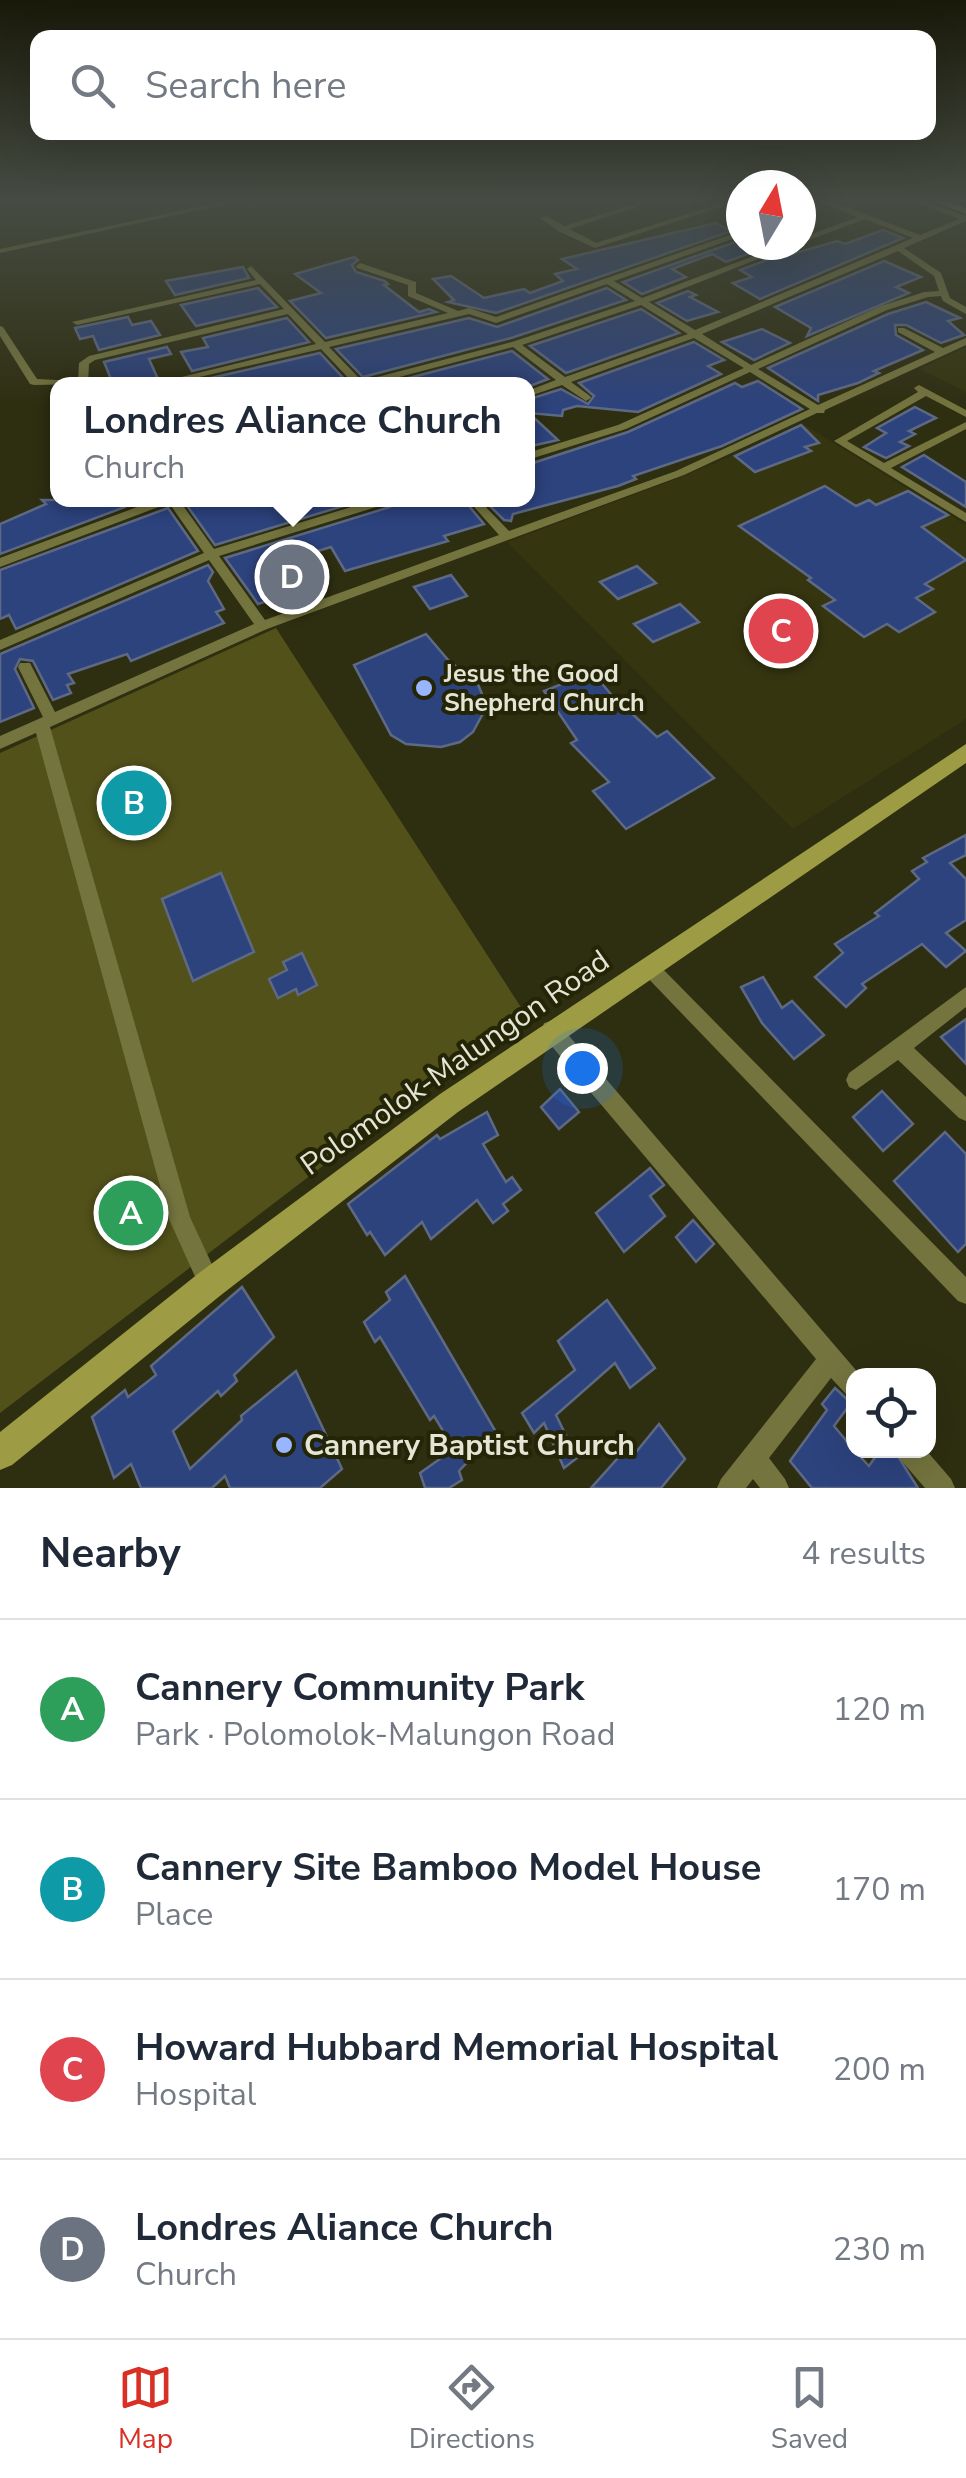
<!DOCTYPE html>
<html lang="en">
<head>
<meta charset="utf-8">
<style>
  :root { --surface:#fff; --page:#f6f6f7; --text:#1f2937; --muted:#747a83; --line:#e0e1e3; --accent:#d93025 }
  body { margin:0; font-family:"Nunito Sans",sans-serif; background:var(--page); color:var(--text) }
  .controls { position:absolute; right:30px; bottom:30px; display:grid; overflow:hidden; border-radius:20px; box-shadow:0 10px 40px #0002 }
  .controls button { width:90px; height:90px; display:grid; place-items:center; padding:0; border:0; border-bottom:2px solid var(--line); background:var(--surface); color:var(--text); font:50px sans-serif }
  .compass { position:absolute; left:726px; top:170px; width:90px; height:90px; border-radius:50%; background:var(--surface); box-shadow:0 10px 40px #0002; rotate:10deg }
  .you { position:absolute; left:582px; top:1068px; width:35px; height:35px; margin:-25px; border:8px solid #fff; border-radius:50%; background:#1a73e8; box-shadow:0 0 0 15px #1a73e833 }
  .badge { display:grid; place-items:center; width:65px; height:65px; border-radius:50%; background:var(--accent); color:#fff; font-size:32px; font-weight:700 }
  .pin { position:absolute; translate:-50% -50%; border:5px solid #fff; box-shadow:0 2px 10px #0006 }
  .popup { position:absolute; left:50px; top:377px; width:485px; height:130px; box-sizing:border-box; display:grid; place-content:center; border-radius:20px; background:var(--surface); filter:drop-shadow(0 2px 8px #0005); font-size:32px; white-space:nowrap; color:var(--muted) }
  .popup b { font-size:38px; color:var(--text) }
  .popup::after { content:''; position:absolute; left:50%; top:100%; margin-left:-20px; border:20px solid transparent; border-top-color:var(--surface) }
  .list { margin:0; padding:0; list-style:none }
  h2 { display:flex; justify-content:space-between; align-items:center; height:130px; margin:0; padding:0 40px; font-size:42px }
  h2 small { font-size:32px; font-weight:400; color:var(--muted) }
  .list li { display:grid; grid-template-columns:65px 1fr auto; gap:30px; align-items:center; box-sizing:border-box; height:180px; padding:0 40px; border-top:2px solid var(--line) }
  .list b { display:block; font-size:38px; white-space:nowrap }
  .list p { margin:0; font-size:32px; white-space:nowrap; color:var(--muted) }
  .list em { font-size:32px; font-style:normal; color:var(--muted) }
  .icon { flex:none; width:55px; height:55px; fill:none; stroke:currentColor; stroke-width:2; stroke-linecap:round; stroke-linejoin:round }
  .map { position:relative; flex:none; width:966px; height:1488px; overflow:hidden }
  .search { position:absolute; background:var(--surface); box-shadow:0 10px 40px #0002; left:30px; right:30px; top:30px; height:110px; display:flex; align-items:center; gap:25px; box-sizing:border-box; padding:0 35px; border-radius:20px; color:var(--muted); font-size:38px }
  .sheet { height:850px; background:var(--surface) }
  nav { display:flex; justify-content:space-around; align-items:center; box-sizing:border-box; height:140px; border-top:2px solid var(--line); background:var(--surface); font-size:28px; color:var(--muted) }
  nav a { display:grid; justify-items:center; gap:5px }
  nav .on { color:var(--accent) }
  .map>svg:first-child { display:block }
  .built { fill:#353510 }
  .green { fill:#52511a }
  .building { fill:#2d437e; stroke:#5e6984; stroke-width:2.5 }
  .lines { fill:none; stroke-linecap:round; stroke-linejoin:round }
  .street { fill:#74743f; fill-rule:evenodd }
  .secondary { fill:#9d9c44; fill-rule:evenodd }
  .poi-dot { fill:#98b5fd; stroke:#242407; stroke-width:4 }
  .labels { text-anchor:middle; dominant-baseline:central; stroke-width:8; stroke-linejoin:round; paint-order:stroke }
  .poi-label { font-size:25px; font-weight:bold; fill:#e5e5d5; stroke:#242407; text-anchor:start }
  .near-street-label { font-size:30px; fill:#e5e5d5; stroke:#242407 }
  .near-poi-label { font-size:30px; font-weight:bold; fill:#e5e5d5; stroke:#242407; text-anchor:start }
</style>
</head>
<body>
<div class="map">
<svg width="966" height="1488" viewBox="0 0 966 1488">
  <rect width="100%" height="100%" fill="#2e2e11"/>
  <g class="built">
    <path d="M966 347V392L919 369Z"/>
    <path d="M805 425 966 525V719L793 829 507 542 684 476Z"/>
  </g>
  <path class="green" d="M276 628 524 1012 0 1413V753Z"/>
  <g class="building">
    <path d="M716 223 731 231 496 313 448 302 454 300 433 279 451 276 484 298 524 289 530 293 563 281 555 274 577 269 562 259Z"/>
    <path d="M883 230 903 238 760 299 733 283 752 277 740 270 788 252 789 255 837 241 845 244Z"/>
    <path d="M741 240V245H772L726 262 712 254 672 269 686 277 642 294 623 282Z"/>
    <path d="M354 257 358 260 352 265 356 272 385 281 388 284 384 285 419 312 429 309 436 312 326 338 290 301 321 293 295 274Z"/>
    <path d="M884 261 921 277 896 287 909 293 807 336 811 328 775 307Z"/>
    <path d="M243 267 249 278 175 295 166 281Z"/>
    <path d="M258 288 277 307 196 326 181 305Z"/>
    <path d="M607 288 626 300 511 338 363 377 336 349 469 318 497 327Z"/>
    <path d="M688 291 696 295 690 297 718 312 687 321 657 303Z"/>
    <path d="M926 302 960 318 948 321 964 335 941 343 906 325H895L896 335 923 350 874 371 879 373 858 383 818 395V401L768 368 888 314Z"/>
    <path d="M641 309 679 333 566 373 530 346Z"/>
    <path d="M128 317 132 325 151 321 160 335 99 350 93 336 80 339 75 328Z"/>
    <path d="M287 318 309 342 192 371 181 352 208 347 203 338Z"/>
    <path d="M762 329 790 343 754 360 722 342Z"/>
    <path d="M694 342 724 360 708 366 721 374 638 412 577 406 563 410 562 416 529 413 558 440 527 447V400L561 389 588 404 594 396 579 383Z"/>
    <path d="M167 347 171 354 149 359 158 379 149 384H113L104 362Z"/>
    <path d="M512 351 548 379 527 387 516 379 497 384H386Z"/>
    <path d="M320 353 346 381 331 384H199L198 381Z"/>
    <path d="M758 381 802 409 722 446 633 476 636 479 618 486 513 514 511 521 504 520 484 500H527V465L628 432 735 383 742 387Z"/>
    <path d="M915 407 936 418 909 431 915 434 900 442 909 446 886 458 864 447 886 433 877 428Z"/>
    <path d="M801 425 819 443 805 447 811 451 755 472 735 456Z"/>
    <path d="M924 455 966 482V507L902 467Z"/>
    <path d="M825 486 856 506 869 500 876 505 908 491 948 515 922 527 966 560 925 584 933 589 916 598 935 612 899 632 887 624 864 637 823 606 835 600 808 580 811 578 739 526Z"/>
    <path d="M42 500H131L125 507 0 554V524L46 504Z"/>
    <path d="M183 500H363L215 545Z"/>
    <path d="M393 500H464L484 524 444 536 448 541 345 571 331 547 298 557 314 586 287 598 285 595 258 604 225 558 390 507Z"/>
    <path d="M168 508 198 551 16 629 9 615 0 619V570Z"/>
    <path d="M208 565 213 572 208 581 224 609 216 612 224 623 131 661 127 654 68 674 74 683 67 685 71 693 53 700 33 661 20 659 15 669 34 708 0 722V654Z"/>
    <path d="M637 566 656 583 618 599 600 582Z"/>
    <path d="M451 575 467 596 430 609 414 587Z"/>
    <path d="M680 604 699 622 653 642 634 624Z"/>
    <path d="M426 634 449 661 477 682 487 706 473 732 460 742 441 747 406 744 391 735 354 665Z"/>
    <path d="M592 672 615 699 620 696 630 706 626 708 657 737 667 731 714 778 626 829 593 791 609 782 571 743 577 740 544 691Z"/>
    <path d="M147 785 158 803 120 821 110 802Z"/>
    <path d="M966 835V855L950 863 966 879V920L946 933 966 951 946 967 922 944 862 984 866 988 846 1007 815 977 843 953 835 944 879 916 875 913 919 879 912 871 927 862 923 858Z"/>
    <path d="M221 873 254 952 193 981 162 899Z"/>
    <path d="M302 953 317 985 298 995 296 989 278 998 269 979 287 970 283 962Z"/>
    <path d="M763 977 782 1008 792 1001 824 1035 794 1059 762 1023 741 987Z"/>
    <path d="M966 1019V1064L941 1037Z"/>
    <path d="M560 1089 579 1112 559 1129 541 1107Z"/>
    <path d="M882 1091 913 1124 883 1151 853 1117Z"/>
    <path d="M487 1112 498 1135 483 1144 506 1182 512 1177 521 1190 503 1204 508 1211 493 1223 477 1200 431 1239 422 1222 385 1255 370 1232 367 1235 348 1204 437 1135 440 1139Z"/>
    <path d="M945 1132 966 1154V1244L958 1252 894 1181Z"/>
    <path d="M650 1168 664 1185 650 1196 665 1216 624 1252 596 1213Z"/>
    <path d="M693 1220 714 1244 696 1262 676 1237Z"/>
    <path d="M405 1276 496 1432 459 1471 462 1480 449 1488H425L420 1473 454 1449 434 1416 430 1420 380 1337 375 1342 364 1322 390 1300 386 1292Z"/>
    <path d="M242 1287 274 1337 234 1375 237 1381 221 1396 218 1391 173 1431 190 1469 242 1420 241 1416 296 1371 342 1469 320 1488H230L225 1476 212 1488H141L131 1464 114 1478 92 1417 125 1390 128 1397 156 1375 151 1366Z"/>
    <path d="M607 1300 655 1368 630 1388 615 1363 556 1415 577 1458 564 1468 544 1423 534 1433 522 1413 575 1370 558 1341Z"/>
    <path d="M835 1388 851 1403 834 1426 854 1450 869 1466 880 1450H894L918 1488H812L790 1461 827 1410 822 1404Z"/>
    <path d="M659 1424 685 1459 661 1488H591L626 1449 632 1457Z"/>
  </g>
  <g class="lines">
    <g class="street">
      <path d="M227 201H241L0 253V249Z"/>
      <path d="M643 201H654L570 229 596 243 728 201H739L595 248 558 231 540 218 547 216 564 226Z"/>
      <path d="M827 201H838L836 203 920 235 959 219 913 201H924L966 216V221L904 248 941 273 950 298 966 307V314L943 301 941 296 928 297 887 310 758 369 818 405 935 352 898 332V328H904L943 348 966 338V345L825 410 824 413H817L684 475 267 629 50 727 190 1217 221 1284 218 1292 210 1295 202 1292 169 1219 36 733 0 749V736L43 717 18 667 20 663H30L55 712 254 624 209 560 0 650V640L204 553 169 503 0 567V558L156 500H179L214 549 374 500H390L389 503 219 556 265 620 499 535 468 500H479L509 531 676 471 810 409 750 372 626 429 527 460V453L618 425 744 368 694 338 571 382 590 396 591 398 586 401 562 385 527 397V391L556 380 513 347 373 384H354L321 349 169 384H153L316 344 288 314 95 360 89 364 88 384 34 385 30 384 0 336V326L3 327 37 379 78 381 79 363 89 356 284 309 260 284 77 325 72 322 256 280 247 269 251 266 325 342 448 313 408 296V285L357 268 356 266 360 263 416 282V293L458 311 469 308 496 317 741 231V236L614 281 642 298 783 245H794L649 302 695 330 913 238 865 219 801 243V238L858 217 828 205 801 213V209ZM898 251 934 276 939 291 924 292 881 306 751 365 702 334ZM607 284 635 301 512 342 362 381 329 347 469 314 496 323ZM641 305 688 334 565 377 522 345Z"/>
      <path d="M919 385 966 410V417L926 396 847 441 884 463 966 422V429L891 468 966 513V522L834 441 918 392 914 388Z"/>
      <path d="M648 957 654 960 966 1277V1304L958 1301 642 972 639 966 642 960Z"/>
      <path d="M966 987V1007L914 1048 966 1097V1121L959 1118 898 1060 856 1090 849 1087 846 1080 849 1073Z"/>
      <path d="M551 1021 558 1023 861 1376H854V1398L846 1394 831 1378 769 1458 785 1479 789 1488H760L753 1479 746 1488H717L721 1479 816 1359 544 1037 542 1030 544 1023Z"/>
      <path d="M897 1450H926L951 1479 955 1488H925L900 1459Z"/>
    </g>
    <g class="secondary">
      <path d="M933 201H947L966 208V214Z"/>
      <path d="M966 744V763L458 1112 221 1295 12 1465 0 1470V1432L199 1273 440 1094Z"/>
    </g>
  </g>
  <linearGradient id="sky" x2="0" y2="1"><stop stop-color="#191909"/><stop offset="0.49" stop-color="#464c43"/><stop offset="1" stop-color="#464c43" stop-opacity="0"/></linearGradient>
  <rect width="966" height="409" fill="url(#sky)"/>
  <g class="poi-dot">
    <circle cx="424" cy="688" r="10"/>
    <circle cx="284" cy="1445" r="10"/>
  </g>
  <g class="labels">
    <g class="poi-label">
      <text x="444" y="674">Jesus the Good<tspan x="444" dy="29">Shepherd Church</tspan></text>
    </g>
    <g class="near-street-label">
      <text transform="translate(455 1063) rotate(-35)">Polomolok-Malungon Road</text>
    </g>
    <g class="near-poi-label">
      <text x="304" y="1445">Cannery Baptist Church</text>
    </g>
  </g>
</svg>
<div class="controls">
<button><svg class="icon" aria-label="locate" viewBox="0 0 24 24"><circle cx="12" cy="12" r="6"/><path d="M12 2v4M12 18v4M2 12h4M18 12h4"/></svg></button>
</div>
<svg class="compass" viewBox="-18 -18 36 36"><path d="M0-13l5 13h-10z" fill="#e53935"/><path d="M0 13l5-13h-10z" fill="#747a83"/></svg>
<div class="you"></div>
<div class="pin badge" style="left:131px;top:1213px;background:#2e9e5b">A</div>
<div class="pin badge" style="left:134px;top:803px;background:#0f9aa8">B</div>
<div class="pin badge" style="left:781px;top:631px;background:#e0444e">C</div>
<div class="pin badge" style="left:292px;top:577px;background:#6b7280">D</div>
<div class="popup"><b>Londres Aliance Church</b>Church</div>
<div class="search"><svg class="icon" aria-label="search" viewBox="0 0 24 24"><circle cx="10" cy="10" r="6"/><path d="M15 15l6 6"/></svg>Search here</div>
</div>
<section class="sheet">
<h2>Nearby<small>4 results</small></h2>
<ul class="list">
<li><span class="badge" style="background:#2e9e5b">A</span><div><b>Cannery Community Park</b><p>Park · Polomolok-Malungon Road</p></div><em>120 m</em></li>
<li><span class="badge" style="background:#0f9aa8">B</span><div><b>Cannery Site Bamboo Model House</b><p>Place</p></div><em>170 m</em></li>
<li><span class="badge" style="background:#e0444e">C</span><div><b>Howard Hubbard Memorial Hospital</b><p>Hospital</p></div><em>200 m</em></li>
<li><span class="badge" style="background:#6b7280">D</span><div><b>Londres Aliance Church</b><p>Church</p></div><em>230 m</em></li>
</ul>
</section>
<nav>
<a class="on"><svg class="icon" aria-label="map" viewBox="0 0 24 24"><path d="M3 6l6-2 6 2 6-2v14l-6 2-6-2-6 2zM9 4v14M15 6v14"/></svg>Map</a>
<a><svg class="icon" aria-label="directions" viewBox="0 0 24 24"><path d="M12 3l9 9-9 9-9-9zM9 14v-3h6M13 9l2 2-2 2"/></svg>Directions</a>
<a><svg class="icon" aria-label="saved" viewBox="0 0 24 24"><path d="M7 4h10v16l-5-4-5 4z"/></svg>Saved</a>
</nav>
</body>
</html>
